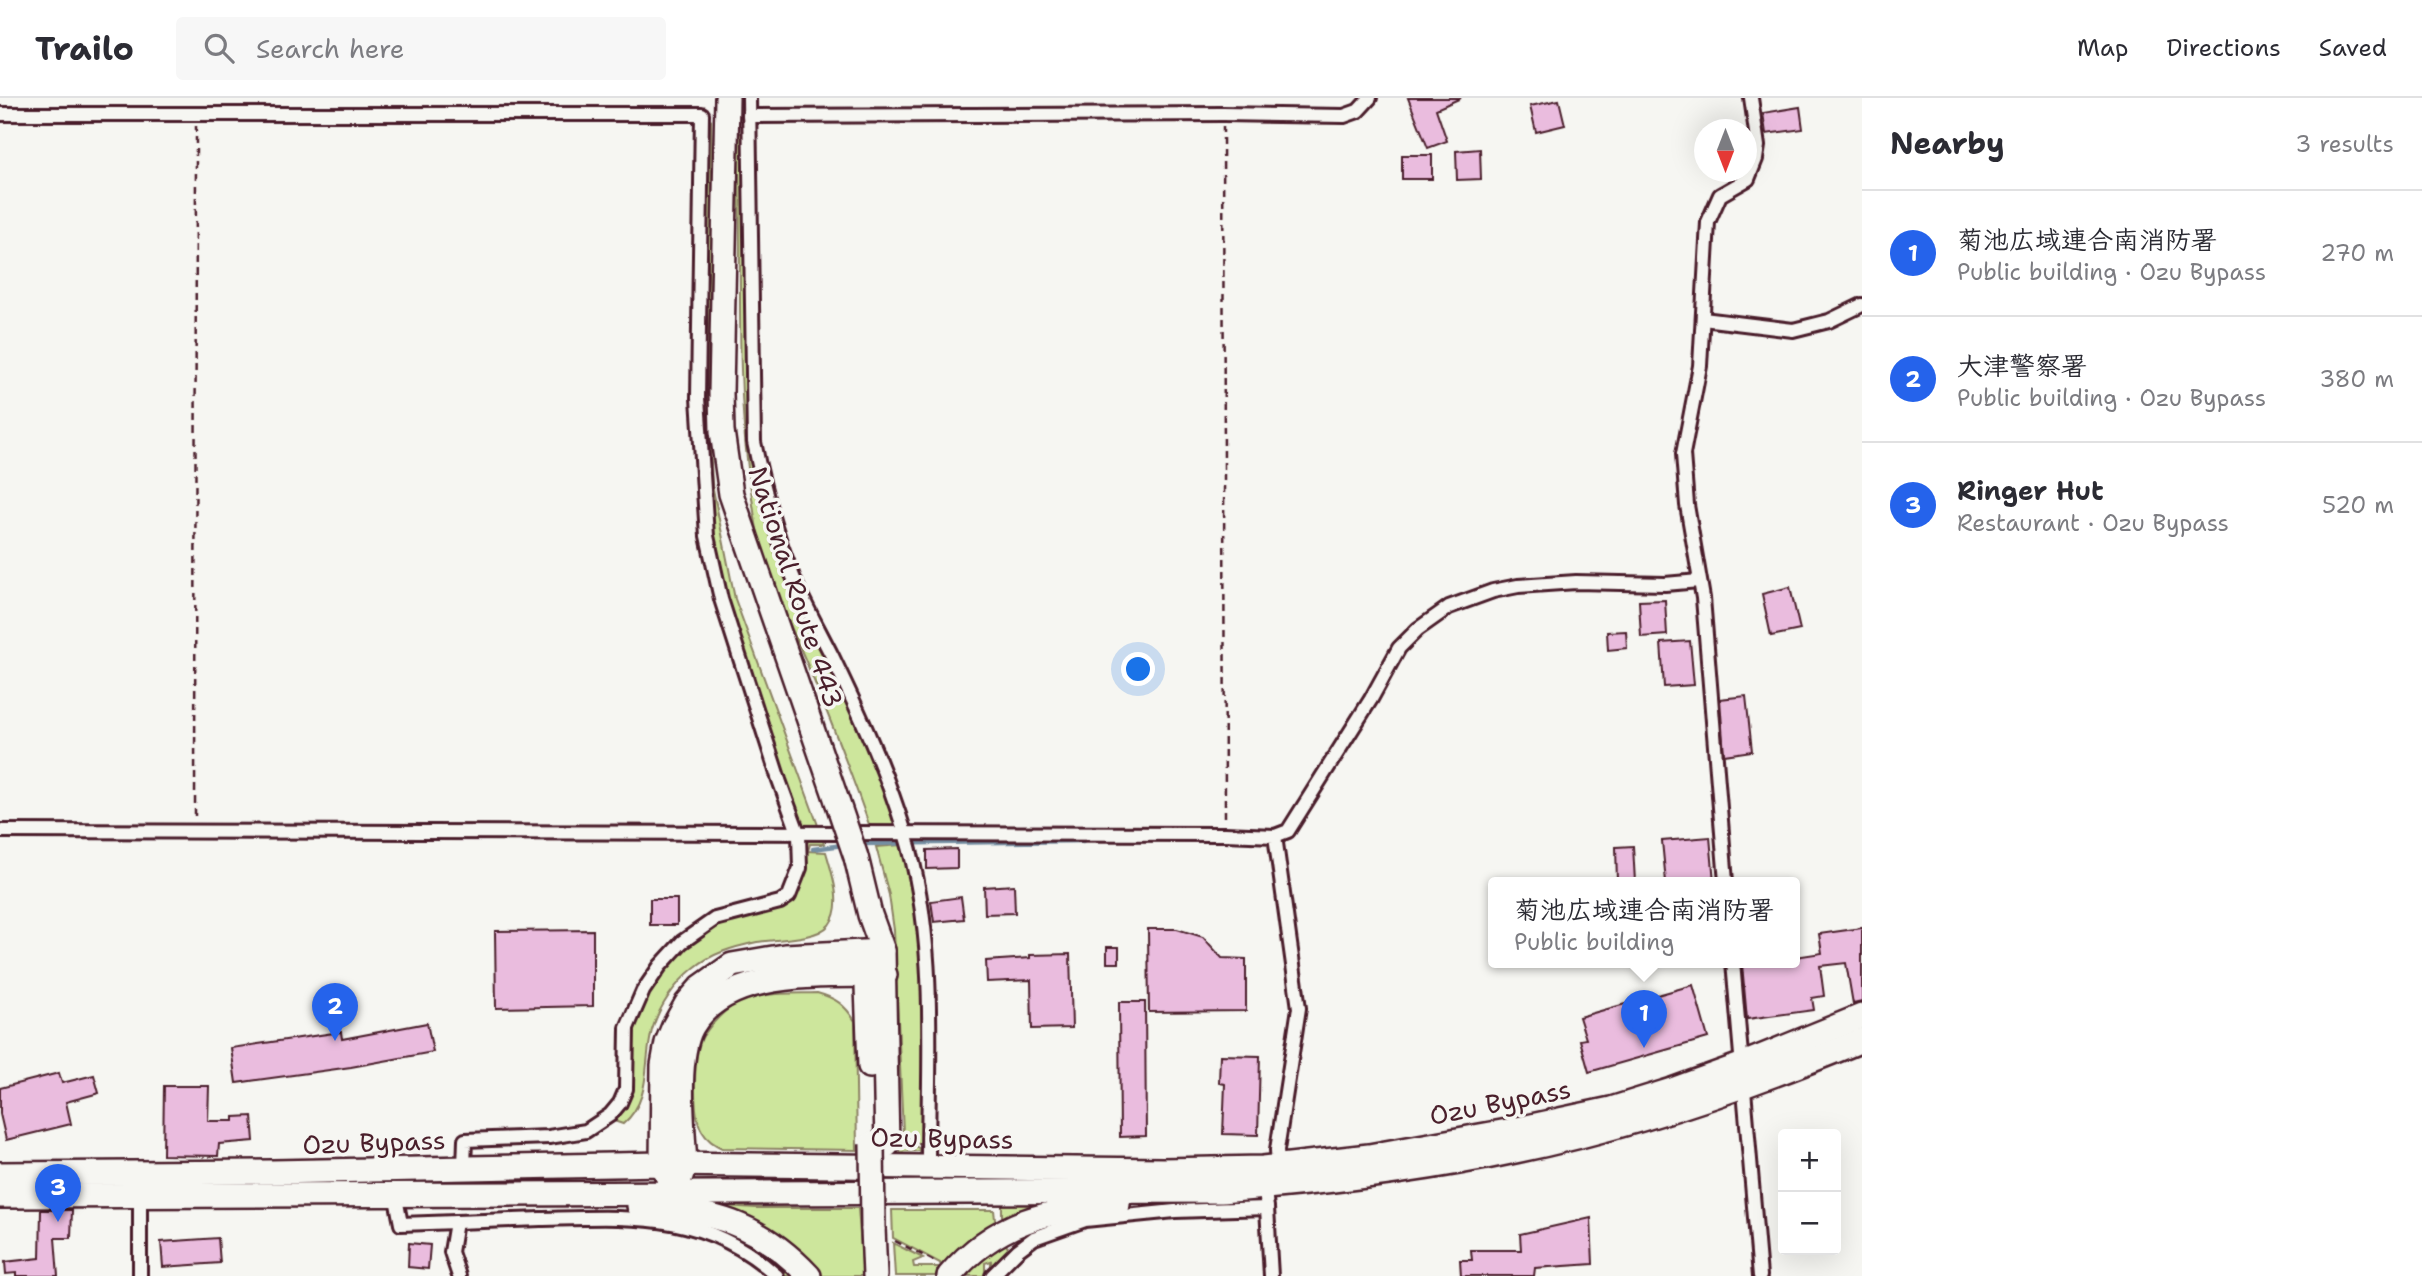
<!DOCTYPE html>
<html lang="en">
<head>
<meta charset="utf-8">
<style>
  :root { --surface:#fff; --page:#f7f7f7; --text:#2b2b33; --muted:#7c7c81; --line:#e1e1e2; --accent:#2563eb }
  body { margin:0; font-family:"Shantell Sans","Klee One",sans-serif; background:var(--page); color:var(--text) }
  .controls { position:absolute; right:21px; bottom:21px; display:grid; overflow:hidden; border-radius:7px; box-shadow:0 7px 28px #0002 }
  .controls button { width:63px; height:63px; display:grid; place-items:center; padding:0; border:0; border-bottom:2px solid var(--line); background:var(--surface); color:var(--text); font:35px sans-serif }
  .compass { position:absolute; left:1694px; top:21px; width:63px; height:63px; border-radius:50%; background:var(--surface); box-shadow:0 7px 28px #0002; rotate:180deg }
  .you { position:absolute; left:1139px; top:572px; width:24px; height:24px; margin:-18px; border:5px solid #fff; border-radius:50%; background:#1a73e8; box-shadow:0 0 0 10px #1a73e833 }
  .badge { display:grid; place-items:center; width:46px; height:46px; border-radius:50%; background:var(--accent); color:#fff; font-size:23px; font-weight:700 }
  .pin { position:absolute; translate:-50% -58px; filter:drop-shadow(0 2px 4px #0008) }
  .pin::after { content:''; position:absolute; top:37px; width:24px; height:21px; background:inherit; clip-path:polygon(0 0,100% 0,50% 100%) }
  .popup { position:absolute; left:1488px; top:779px; width:312px; height:91px; box-sizing:border-box; display:grid; place-content:center; border-radius:7px; background:var(--surface); filter:drop-shadow(0 2px 5px #0005); font-size:23px; white-space:nowrap; color:var(--muted) }
  .popup b { font-size:26px; color:var(--text) }
  .popup::after { content:''; position:absolute; left:50%; top:100%; margin-left:-14px; border:14px solid transparent; border-top-color:var(--surface) }
  .list { margin:0; padding:0; list-style:none }
  h2 { display:flex; justify-content:space-between; align-items:center; height:91px; margin:0; padding:0 28px; font-size:30px }
  h2 small { font-size:23px; font-weight:400; color:var(--muted) }
  .list li { display:grid; grid-template-columns:46px 1fr auto; gap:21px; align-items:center; box-sizing:border-box; height:126px; padding:0 28px; border-top:2px solid var(--line) }
  .list b { display:block; font-size:26px; white-space:nowrap }
  .list p { margin:0; font-size:23px; white-space:nowrap; color:var(--muted) }
  .list em { font-size:23px; font-style:normal; color:var(--muted) }
  .icon { flex:none; width:38px; height:38px; fill:none; stroke:currentColor; stroke-width:2; stroke-linecap:round; stroke-linejoin:round }
  .map { position:relative; flex:none; width:1862px; height:1178px; overflow:hidden }
  header { display:flex; align-items:center; gap:42px; box-sizing:border-box; height:98px; padding:0 35px; background:var(--surface); border-bottom:2px solid var(--line) }
  header strong { font-size:33px }
  nav { display:flex; gap:38px; margin-inline-start:auto; font-size:24px }
  .search { width:490px; height:63px; background:var(--page); display:flex; align-items:center; gap:18px; box-sizing:border-box; padding:0 24px; border-radius:7px; color:var(--muted); font-size:26px }
  main { display:flex }
  aside { flex:1; background:var(--surface) }
  .map>svg:first-child { display:block }
  .green { fill:#cde69c; stroke:#8c8264; stroke-width:2 }
  .lines { fill:none; stroke-linecap:round; stroke-linejoin:round }
  .stream { stroke:#758fa3; stroke-width:4.5 }
  .building { fill:#eabcde; stroke:#4a1f2b; stroke-width:2 }
  .street-casing { stroke:#4a1f2b; stroke-width:18 }
  .highway-casing { stroke:#4a1f2b; stroke-width:28 }
  .path { stroke:#4a1f2b; stroke-width:2.5; stroke-dasharray:7 5; stroke-linecap:butt }
  .street { stroke:#f6f6f2; stroke-width:12 }
  .highway { stroke:#f6f6f2; stroke-width:23 }
  .highway-bridge-casing { stroke:#4a1f2b; stroke-width:28; stroke-linecap:butt }
  .highway-bridge { stroke:#f6f6f2; stroke-width:23 }
  .labels { text-anchor:middle; dominant-baseline:central; stroke-width:7; stroke-linejoin:round; paint-order:stroke }
  .street-label { font-size:26px; fill:#4a1f2b; stroke:#f6f6f2 }
</style>
</head>
<body>
<header>
<strong>Trailo</strong>
<div class="search"><svg class="icon" aria-label="search" viewBox="0 0 24 24"><circle cx="10" cy="10" r="6"/><path d="M15 15l6 6"/></svg>Search here</div>
<nav><a>Map</a><a>Directions</a><a>Saved</a></nav>
</header>
<main>
<div class="map">
<svg width="1862" height="1178" viewBox="0 0 1862 1178">
  <rect width="100%" height="100%" fill="#f6f6f2"/>
  <filter id="ink" filterUnits="userSpaceOnUse"><feTurbulence type="fractalNoise" baseFrequency=".0143" numOctaves="2"/><feDisplacementMap in="SourceGraphic" scale="14" xChannelSelector="R" yChannelSelector="G"/><feConvolveMatrix kernelMatrix="1 2 1 2 8 2 1 2 1" color-interpolation-filters="sRGB"/></filter>
  <g filter="url(#ink)">
    <g class="green">
      <path d="M711 22 712 145 707 288 712 386 735 501 819 730 805 731 799 724 724 489 718 468 709 397 704 340V230L708 177V23Z"/>
      <path d="M742 34 749 327 814 532 878 670 895 724 891 730 871 732C852 678 832 625 810 573 793 532 773 492 761 449 754 423 752 397 748 370 735 263 743 154 738 46L739 36Z"/>
      <path d="M822 739 824 746H810L808 753 826 754C832 775 844 808 829 827 816 842 777 841 757 844 734 849 712 855 694 870 675 885 659 909 652 932 643 966 652 1001 623 1026L614 1023 632 932 650 889 684 848 716 827 733 820 777 811 807 741Z"/>
      <path d="M902 747 906 756 920 840 923 873V1045H918L903 1035 894 832 889 797 876 749Z"/>
      <path d="M817 895C836 900 845 907 855 923L857 1052 722 1050C714 1046 707 1042 702 1033 692 1016 693 955 703 938 711 926 725 912 737 905 755 894 796 896 817 895Z"/>
      <path d="M898 1038 920 1051 918 1053 891 1054Z"/>
      <path d="M824 1079 1132 1082 896 1084Z"/>
      <path d="M1074 1103 1002 1123V1107L980 1105Z"/>
      <path d="M678 1105 756 1110H858L863 1178H818Z"/>
      <path d="M892 1112H994L996 1131 942 1178H895L893 1145 923 1160 913 1164 914 1169H941L940 1165 893 1140Z"/>
      <path d="M676 1115 738 1132 802 1178H784C757 1145 714 1132 676 1115Z"/>
      <path d="M1024 1140 991 1171V1163L985 1165V1178H962L1004 1143 1008 1150Z"/>
    </g>
    <g class="lines">
      <g class="stream">
        <path d="M859 746 1083 743"/>
        <path d="M813 751 843 747"/>
      </g>
    </g>
    <g class="building">
      <path d="M1408 0H1461L1436 11 1447 43 1428 50Z"/>
      <path d="M1559 2 1565 27 1536 34 1530 8Z"/>
      <path d="M1800 9 1803 31 1766 36 1763 15Z"/>
      <path d="M1480 51 1481 81 1457 82 1456 53Z"/>
      <rect x="1402" y="57" width="30" height="24"/>
      <path d="M1790 489 1800 532 1771 538 1762 496Z"/>
      <path d="M1665 502 1667 537 1641 539 1639 503Z"/>
      <path d="M1626 533 1627 550 1608 552 1607 534Z"/>
      <path d="M1690 543 1694 587 1664 589 1661 545Z"/>
      <path d="M1746 598 1752 653 1724 657 1720 601Z"/>
      <path d="M1710 739 1714 784H1666L1662 743Z"/>
      <path d="M1633 748 1635 784H1617L1616 749Z"/>
      <path d="M957 751V770L927 771V752Z"/>
      <path d="M1014 787 1015 815 985 816 984 789Z"/>
      <path d="M961 799 964 821 934 824 931 803Z"/>
      <rect x="650" y="801" width="27" height="26"/>
      <path d="M1862 830V904L1853 906 1846 865 1820 868 1824 898 1812 900 1814 912 1747 921 1742 866 1795 864V859L1822 855 1819 836Z"/>
      <path d="M1148 831H1177L1203 839 1222 860 1246 861V913L1149 914Z"/>
      <path d="M593 832V908L496 910 495 833Z"/>
      <rect x="1107" y="849" width="12" height="16"/>
      <path d="M1070 856 1072 930 1032 931 1031 882 987 884 986 863 1030 860V857Z"/>
      <path d="M1693 887 1708 940 1589 974 1580 942 1586 941 1579 919Z"/>
      <path d="M1119 904H1145L1146 1038 1120 1039Z"/>
      <path d="M427 925 433 954 351 969 236 985 231 950 341 934 342 941Z"/>
      <path d="M1220 957 1260 958 1258 1037 1223 1036 1225 986 1219 985Z"/>
      <path d="M59 975 62 985 94 977 99 995 66 1004 71 1026 6 1042 0 1016V990Z"/>
      <path d="M164 988H209L208 1023H234V1019L252 1018 254 1043 219 1046 218 1058 163 1057Z"/>
      <path d="M41 1112H72L71 1140H55L58 1178H16V1175L6 1176 5 1164 40 1160Z"/>
      <path d="M1591 1120 1593 1166 1535 1170 1534 1178H1461L1460 1162H1472L1471 1152H1521L1520 1136Z"/>
      <path d="M218 1140 220 1165 163 1169 161 1144Z"/>
      <path d="M409 1145 430 1147 428 1171 408 1169Z"/>
    </g>
    <g class="lines">
      <g class="street-casing">
        <g id="street">
          <path d="M749 0 754 344C764 393 776 440 796 486 807 511 820 534 832 558 860 616 886 673 905 735 938 842 928 956 928 1067"/>
          <path d="M0 16H702L698 300 707 438 721 501 779 682 799 737 800 770 789 798 780 804 715 821 682 844 660 868 643 893 627 930 626 991 620 1005 610 1017 586 1033 549 1039 465 1042 464 1069"/>
          <path d="M749 18 1223 16 1344 18 1358 13 1370 0"/>
          <path d="M1703 221 1793 232 1829 223 1862 207"/>
          <path d="M0 733 1225 736 1275 738 1299 910 1277 1052 1278 1068"/>
          <path d="M1275 738 1288 733 1371 601 1399 550 1418 531 1449 509 1493 493 1518 488 1576 484 1665 486 1699 483"/>
          <path d="M1726 784 1703 500 1687 407 1683 356 1700 268 1708 124 1720 97 1748 81 1756 61 1758 48 1751 0"/>
          <path d="M1733 864 1760 1178"/>
          <path d="M395 1095 401 1126C448 1124 494 1123 540 1121 631 1119 705 1112 777 1178"/>
          <path d="M1267 1110 1271 1178"/>
          <path d="M456 1124 451 1154 459 1178"/>
          <path d="M140 1178V1093"/>
          <path d="M992 1178 1018 1152 1034 1140 1085 1122 1175 1113 1267 1110 1264 1084"/>
        </g>
      </g>
      <g class="highway-casing">
        <g id="highway">
          <path d="M727 0 721 295 722 333 731 396 837 703"/>
          <path d="M856 759 870 817 883 853 887 1047"/>
          <path d="M866 862 870 968"/>
          <path d="M0 1076 273 1074 662 1066 1163 1072 1263 1070 1369 1058 1513 1032 1611 1011 1672 992 1741 967 1862 918"/>
          <path d="M681 1078 685 1066C683 1030 675 960 692 929 727 869 826 879 885 877"/>
          <path d="M668 1080 662 1066 663 967 667 945 674 928 687 905 701 889 732 867 785 858 883 853"/>
          <path d="M0 1098 1221 1093C1320 1085 1418 1074 1515 1053 1633 1029 1751 988 1862 942"/>
          <path d="M639 1108C712 1113 758 1124 809 1178"/>
          <path d="M873 1130 875 1178"/>
          <path d="M949 1178C996 1123 1049 1111 1118 1107"/>
        </g>
      </g>
      <g class="path">
        <path d="M1223 28 1225 721"/>
        <path d="M195 718 196 28"/>
        <path d="M895 1143 936 1164"/>
      </g>
      <use href="#street" class="street"/>
      <use href="#highway" class="highway"/>
      <g class="highway-bridge-casing">
        <g id="highway-bridge">
          <path d="M837 703 856 759"/>
          <path d="M872 1046 873 1130"/>
        </g>
      </g>
      <use href="#highway-bridge" class="highway-bridge"/>
    </g>
  </g>
  <g class="labels">
    <g class="street-label">
      <text transform="translate(796 489) rotate(72)">National Route 443</text>
      <text transform="translate(1500 1004) rotate(-11)">Ozu Bypass</text>
      <text transform="translate(942 1040) rotate(1)">Ozu Bypass</text>
      <text transform="translate(374 1044) rotate(-2)">Ozu Bypass</text>
    </g>
  </g>
</svg>
<div class="controls">
<button>+</button>
<button>−</button>
</div>
<svg class="compass" viewBox="-18 -18 36 36"><path d="M0-13l5 13h-10z" fill="#e53935"/><path d="M0 13l5-13h-10z" fill="#7c7c81"/></svg>
<div class="you"></div>
<div class="pin badge" style="left:1644px;top:950px">1</div>
<div class="popup"><b>菊池広域連合南消防署</b>Public building</div>
<div class="pin badge" style="left:335px;top:943px">2</div>
<div class="pin badge" style="left:58px;top:1124px">3</div>
</div>
<aside>
<h2>Nearby<small>3 results</small></h2>
<ul class="list">
<li><span class="badge">1</span><div><b>菊池広域連合南消防署</b><p>Public building · Ozu Bypass</p></div><em>270 m</em></li>
<li><span class="badge">2</span><div><b>大津警察署</b><p>Public building · Ozu Bypass</p></div><em>380 m</em></li>
<li><span class="badge">3</span><div><b>Ringer Hut</b><p>Restaurant · Ozu Bypass</p></div><em>520 m</em></li>
</ul>
</aside>
</main>
</body>
</html>
